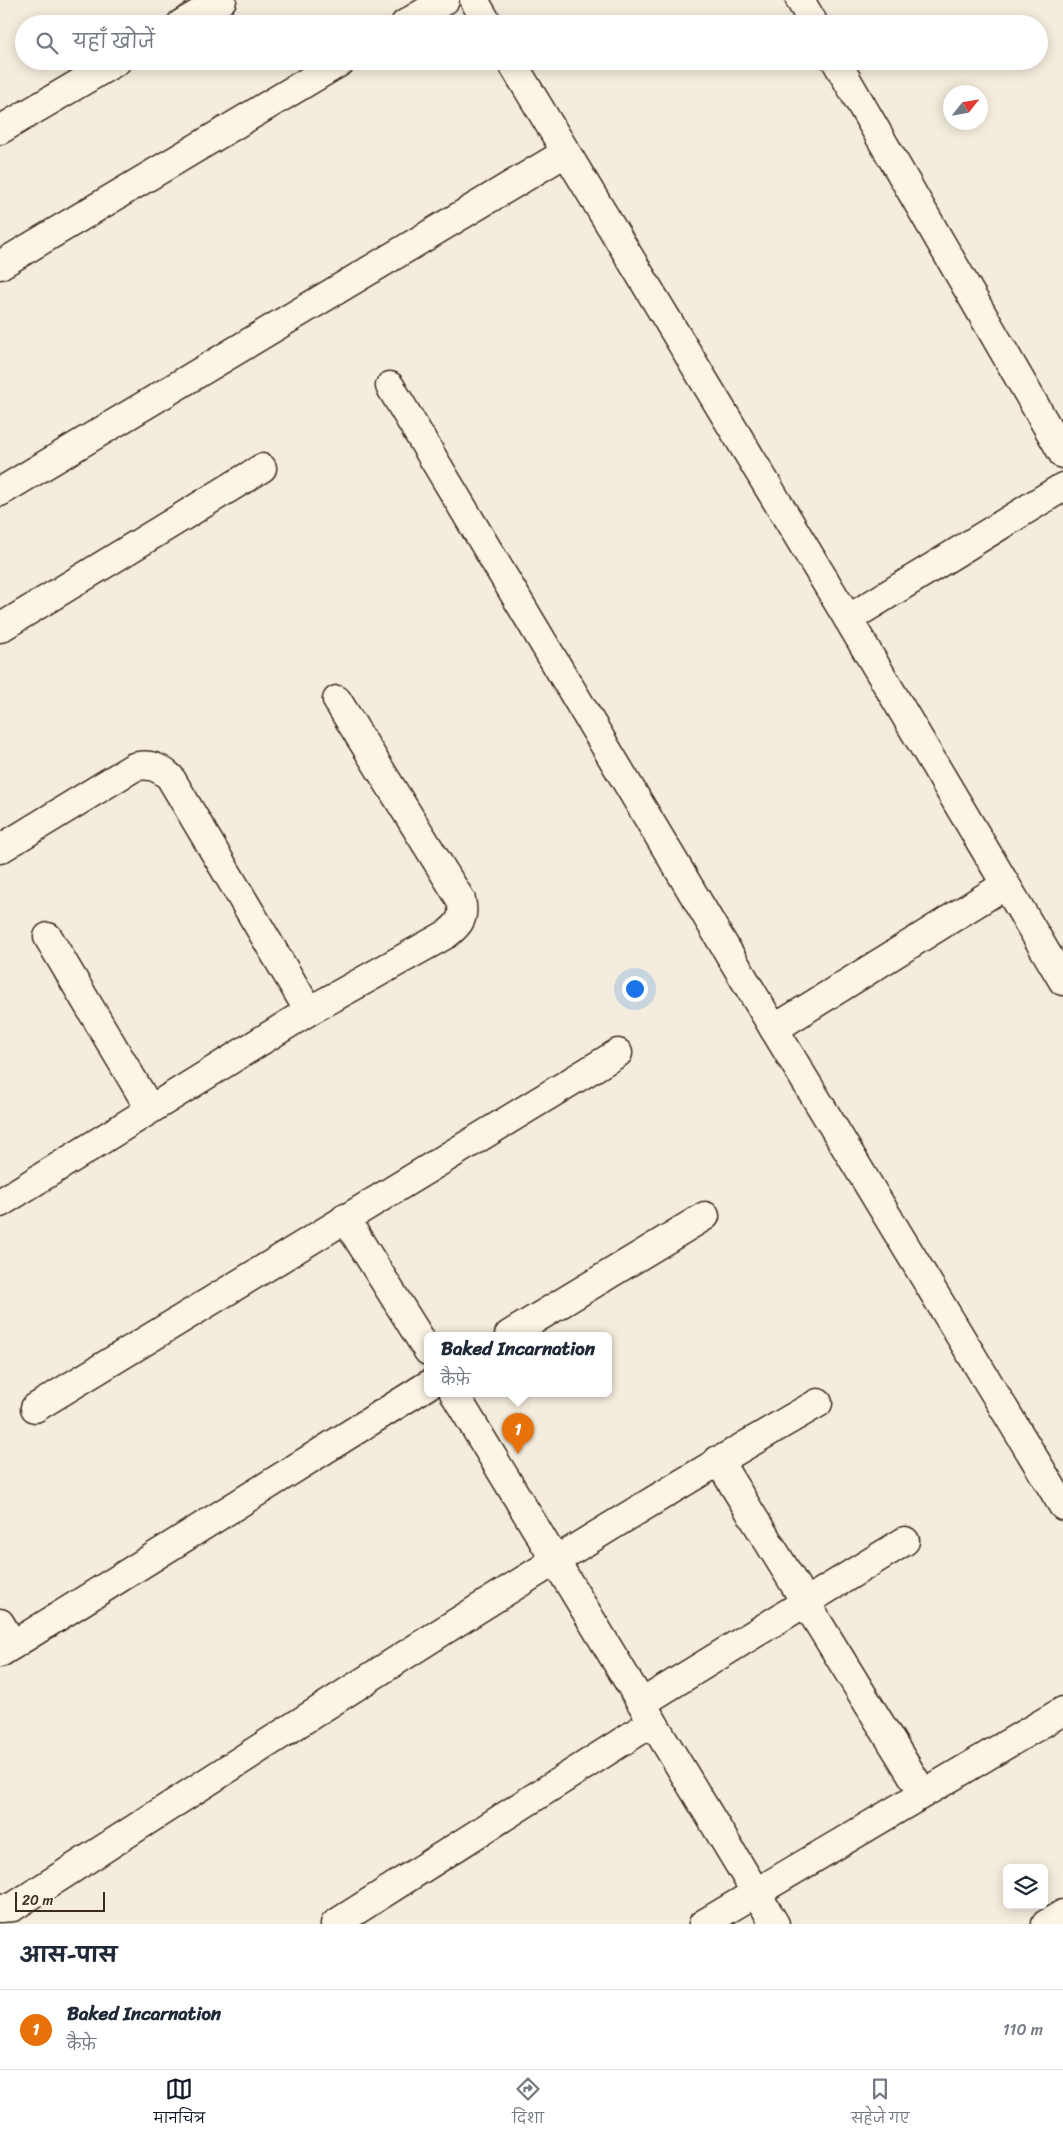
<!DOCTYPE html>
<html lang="hi">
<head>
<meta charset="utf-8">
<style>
  :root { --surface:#fff; --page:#f2f2f3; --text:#1f2937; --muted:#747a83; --line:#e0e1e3; --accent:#111827 }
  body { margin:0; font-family:Sriracha,"Playpen Sans Deva",sans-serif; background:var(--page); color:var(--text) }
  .controls { position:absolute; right:15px; bottom:15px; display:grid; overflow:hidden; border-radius:8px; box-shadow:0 2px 12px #0003 }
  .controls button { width:45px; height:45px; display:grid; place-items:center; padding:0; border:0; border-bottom:1px solid var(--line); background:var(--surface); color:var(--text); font:25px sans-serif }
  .compass { position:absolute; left:943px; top:85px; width:45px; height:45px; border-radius:50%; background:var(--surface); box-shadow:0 2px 12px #0003; rotate:59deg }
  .scale { position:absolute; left:15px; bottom:12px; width:90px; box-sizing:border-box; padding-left:5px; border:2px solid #3b2a1e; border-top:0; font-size:14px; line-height:18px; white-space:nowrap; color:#3b2a1e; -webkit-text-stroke:4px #fcf5e5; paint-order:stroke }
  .you { position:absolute; left:634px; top:988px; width:18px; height:18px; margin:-12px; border:4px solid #fff; border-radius:50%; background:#1a73e8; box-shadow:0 0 0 8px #1a73e833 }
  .badge { display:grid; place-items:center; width:32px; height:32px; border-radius:50%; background:var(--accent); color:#fff; font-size:16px; font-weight:700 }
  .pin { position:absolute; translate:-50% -41px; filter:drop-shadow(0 1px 2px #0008) }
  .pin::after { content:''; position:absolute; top:26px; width:18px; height:15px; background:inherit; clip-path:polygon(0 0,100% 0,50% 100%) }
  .popup { position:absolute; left:424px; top:1332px; width:188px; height:65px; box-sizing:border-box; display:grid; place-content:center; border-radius:8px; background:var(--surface); filter:drop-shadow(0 1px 4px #0005); font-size:16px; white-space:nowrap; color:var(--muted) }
  .popup b { font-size:19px; color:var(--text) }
  .popup::after { content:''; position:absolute; left:50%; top:100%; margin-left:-10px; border:10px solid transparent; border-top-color:var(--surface) }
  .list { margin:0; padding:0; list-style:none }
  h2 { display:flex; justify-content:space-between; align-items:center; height:65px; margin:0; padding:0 20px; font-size:21px }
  h2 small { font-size:16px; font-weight:400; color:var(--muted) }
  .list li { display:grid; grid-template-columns:32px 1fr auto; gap:15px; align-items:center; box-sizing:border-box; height:80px; padding:0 20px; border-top:1px solid var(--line) }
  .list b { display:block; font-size:19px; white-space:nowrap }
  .list p { margin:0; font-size:16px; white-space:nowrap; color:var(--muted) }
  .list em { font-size:16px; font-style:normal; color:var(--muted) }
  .icon { flex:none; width:28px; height:28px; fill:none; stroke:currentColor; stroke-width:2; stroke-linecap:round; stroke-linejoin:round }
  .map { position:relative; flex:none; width:1063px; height:1924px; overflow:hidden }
  .search { position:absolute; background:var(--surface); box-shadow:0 2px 12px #0003; left:15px; right:15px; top:15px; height:55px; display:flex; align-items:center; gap:12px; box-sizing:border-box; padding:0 18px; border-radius:28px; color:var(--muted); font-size:19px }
  .sheet { height:145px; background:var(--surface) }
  nav { display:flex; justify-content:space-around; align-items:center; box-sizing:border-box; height:70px; border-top:1px solid var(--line); background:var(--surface); font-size:14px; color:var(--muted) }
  nav a { display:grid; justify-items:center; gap:2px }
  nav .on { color:var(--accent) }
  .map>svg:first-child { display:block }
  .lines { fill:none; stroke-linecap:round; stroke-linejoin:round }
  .street-casing { stroke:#3b2a1e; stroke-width:31 }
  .street { stroke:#fcf5e5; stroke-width:28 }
</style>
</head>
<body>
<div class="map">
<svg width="1063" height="1924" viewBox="0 0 1063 1924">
  <rect width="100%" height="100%" fill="#f4eddd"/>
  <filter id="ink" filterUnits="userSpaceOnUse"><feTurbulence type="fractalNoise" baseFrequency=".02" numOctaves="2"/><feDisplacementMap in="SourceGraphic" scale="10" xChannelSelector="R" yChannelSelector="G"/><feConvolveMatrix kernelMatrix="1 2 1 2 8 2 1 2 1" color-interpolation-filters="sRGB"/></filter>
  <g filter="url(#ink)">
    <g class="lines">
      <g class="street-casing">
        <g id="street">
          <path d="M474 0 488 24"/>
          <path d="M800 0 814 24"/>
          <path d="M181 24 222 0"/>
          <path d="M405 24 445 0"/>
          <path d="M511 61 848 619 1063 981"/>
          <path d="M836 61 1063 454"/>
          <path d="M0 130 117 61"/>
          <path d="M0 265 342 61"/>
          <path d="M390 386 774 1029 1063 1506"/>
          <path d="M0 492 565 153"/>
          <path d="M848 619 1063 487"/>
          <path d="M0 628 262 468"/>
          <path d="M0 849 134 767C149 763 159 767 170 777L309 1011"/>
          <path d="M48 937 150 1109"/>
          <path d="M774 1029 1005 885"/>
          <path d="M0 1203 309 1011 447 934C460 924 465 917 461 900L337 700"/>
          <path d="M345 1218 428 1351"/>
          <path d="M509 1335 705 1216"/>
          <path d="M454 1393 775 1924"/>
          <path d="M35 1408 618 1053"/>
          <path d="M718 1460 923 1793"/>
          <path d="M0 1623 13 1645"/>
          <path d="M0 1653 428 1385"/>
          <path d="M642 1703 905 1541"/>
          <path d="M0 1908 13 1907C280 1736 544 1561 818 1403"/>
          <path d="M335 1924 653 1722"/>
          <path d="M703 1924 1063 1711"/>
          <path d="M1046 1924 1063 1914"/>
        </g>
      </g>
      <use href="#street" class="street"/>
    </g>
  </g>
</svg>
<div class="controls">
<button><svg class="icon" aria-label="layers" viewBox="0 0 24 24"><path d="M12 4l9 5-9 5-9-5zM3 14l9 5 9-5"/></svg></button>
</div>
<svg class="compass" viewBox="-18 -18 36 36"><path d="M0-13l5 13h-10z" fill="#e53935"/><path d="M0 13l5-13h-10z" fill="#747a83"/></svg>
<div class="scale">20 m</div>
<div class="you"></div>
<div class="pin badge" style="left:518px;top:1454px;background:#e8710a">1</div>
<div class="popup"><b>Baked Incarnation</b>कैफ़े</div>
<div class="search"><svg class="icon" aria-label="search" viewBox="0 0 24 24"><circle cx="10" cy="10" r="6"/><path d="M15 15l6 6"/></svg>यहाँ खोजें</div>
</div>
<section class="sheet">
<h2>आस-पास<small></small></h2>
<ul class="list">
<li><span class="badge" style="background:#e8710a">1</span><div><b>Baked Incarnation</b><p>कैफ़े</p></div><em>110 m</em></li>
</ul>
</section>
<nav>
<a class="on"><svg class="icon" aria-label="map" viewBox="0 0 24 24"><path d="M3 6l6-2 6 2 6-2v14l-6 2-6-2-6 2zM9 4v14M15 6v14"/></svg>मानचित्र</a>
<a><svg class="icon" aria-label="directions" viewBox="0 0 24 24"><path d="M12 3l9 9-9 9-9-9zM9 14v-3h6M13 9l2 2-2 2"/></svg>दिशा</a>
<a><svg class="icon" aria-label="saved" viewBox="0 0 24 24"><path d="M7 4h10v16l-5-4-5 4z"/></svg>सहेजे गए</a>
</nav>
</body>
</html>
